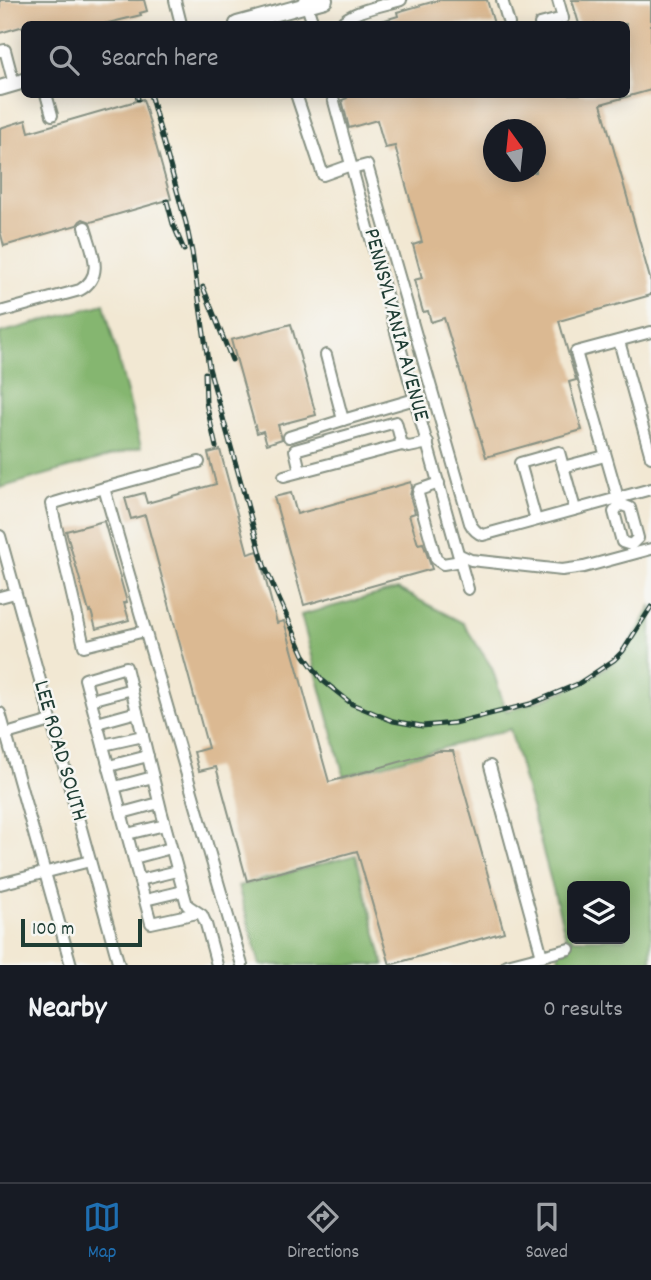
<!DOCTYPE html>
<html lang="en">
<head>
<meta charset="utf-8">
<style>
  :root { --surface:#171b24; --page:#242831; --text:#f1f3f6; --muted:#9ea1a6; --line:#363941; --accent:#1f6fb2 }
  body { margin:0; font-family:Dekko,sans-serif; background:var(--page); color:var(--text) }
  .controls { position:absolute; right:21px; bottom:21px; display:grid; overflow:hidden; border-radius:10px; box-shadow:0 4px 18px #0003 }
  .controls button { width:63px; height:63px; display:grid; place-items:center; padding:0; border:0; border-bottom:2px solid var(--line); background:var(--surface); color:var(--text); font:35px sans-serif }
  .compass { position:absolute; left:483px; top:119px; width:63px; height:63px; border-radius:50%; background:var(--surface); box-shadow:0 4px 18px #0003; rotate:345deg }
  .scale { position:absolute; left:21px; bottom:18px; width:121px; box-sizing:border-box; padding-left:7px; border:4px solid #1f3d34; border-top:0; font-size:19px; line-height:24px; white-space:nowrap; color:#1f3d34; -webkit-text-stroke:5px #f6f6f2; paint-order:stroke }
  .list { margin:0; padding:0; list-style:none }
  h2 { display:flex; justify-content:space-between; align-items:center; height:91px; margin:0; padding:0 28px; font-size:30px }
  h2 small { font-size:23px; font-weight:400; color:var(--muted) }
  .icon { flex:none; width:38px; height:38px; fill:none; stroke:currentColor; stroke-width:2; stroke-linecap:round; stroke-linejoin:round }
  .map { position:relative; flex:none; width:651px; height:965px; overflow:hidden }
  .search { position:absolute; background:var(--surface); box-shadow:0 4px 18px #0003; left:21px; right:21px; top:21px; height:77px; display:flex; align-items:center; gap:18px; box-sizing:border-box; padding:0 24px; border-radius:10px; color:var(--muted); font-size:26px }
  .sheet { height:217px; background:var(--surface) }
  nav { display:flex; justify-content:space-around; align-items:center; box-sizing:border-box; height:98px; border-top:2px solid var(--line); background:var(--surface); font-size:19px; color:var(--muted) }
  nav a { display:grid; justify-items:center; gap:4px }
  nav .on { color:var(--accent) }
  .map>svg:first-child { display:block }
  .forest { fill:#85b670; stroke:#527a52; stroke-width:2; fill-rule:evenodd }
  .building { fill:#dbb992; fill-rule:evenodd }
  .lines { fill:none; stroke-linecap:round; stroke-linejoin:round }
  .minor-casing { stroke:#889284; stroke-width:14 }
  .major-casing { stroke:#889284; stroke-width:18 }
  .minor { stroke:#fff; stroke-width:10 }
  .major { stroke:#fff; stroke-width:14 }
  .rail-casing { stroke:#1f3d34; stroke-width:5 }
  .rail { stroke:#f6f6f2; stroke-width:2.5; stroke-dasharray:8; stroke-linecap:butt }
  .labels { text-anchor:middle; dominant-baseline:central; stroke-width:5; stroke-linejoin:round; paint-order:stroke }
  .street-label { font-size:23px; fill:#1f3d34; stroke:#f6f6f2 }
</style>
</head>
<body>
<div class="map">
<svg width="651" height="965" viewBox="0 0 651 965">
  <rect width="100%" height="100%" fill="#f6f6f2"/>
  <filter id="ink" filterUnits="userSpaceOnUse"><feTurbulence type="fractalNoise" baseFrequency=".0143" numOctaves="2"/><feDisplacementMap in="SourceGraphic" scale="14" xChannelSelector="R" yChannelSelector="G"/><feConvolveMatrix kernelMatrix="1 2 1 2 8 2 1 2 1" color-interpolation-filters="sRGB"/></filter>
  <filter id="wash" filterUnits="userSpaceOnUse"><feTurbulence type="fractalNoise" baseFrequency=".00686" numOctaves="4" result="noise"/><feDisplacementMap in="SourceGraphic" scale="28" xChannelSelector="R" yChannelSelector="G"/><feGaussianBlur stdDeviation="1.57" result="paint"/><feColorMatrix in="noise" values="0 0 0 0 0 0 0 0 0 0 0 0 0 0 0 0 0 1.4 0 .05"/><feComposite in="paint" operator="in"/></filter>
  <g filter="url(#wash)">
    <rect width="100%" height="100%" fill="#f2e8d3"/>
    <g class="forest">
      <path d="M104 304 141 447 0 488V333Z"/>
      <path d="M398 589 463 623 492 668 506 711C546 699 592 684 622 653 634 639 642 622 651 607V965L561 964 557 952 569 948 510 729 344 776 301 615ZM572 886H625V939H572Z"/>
      <path d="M356 855 384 965H260L238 886Z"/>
    </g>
    <g id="blocks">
      <g class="building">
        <path d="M0 0H144L147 11 140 13 141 15 104 24H24V26L0 33Z"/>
        <path d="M439 0H487L494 24H375V23L398 16 397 12Z"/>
        <path d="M572 0H651V90L601 104 651 282V295L559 321 576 380 569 382 582 430 486 457 444 318 431 322 428 311 423 312 414 280 422 278 413 245 422 242 395 146 385 148 377 120 349 128 342 100 347 98 346 94H626V24H579ZM494 130H536V172H494Z"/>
        <path d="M143 99 171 199 91 222 83 219 80 221 77 225 4 246 0 231V128L26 120 29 132Z"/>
        <path d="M291 324 316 415 278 425 282 439 267 444 263 431 257 433 231 340Z"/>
        <path d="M220 450 248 554 258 551 277 623 284 621 329 782 438 751H453L504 932 390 965 357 851 247 881 216 767 199 771 194 752 208 748 145 515 131 519 125 498 144 493 147 503 216 484 208 453Z"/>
        <path d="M411 482 412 487 410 496 415 513 409 515 418 544 423 543 432 569 304 605 274 497 291 493 297 514Z"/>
        <path d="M104 521 127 602 124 603 129 620 96 629 91 611 89 612 66 531Z"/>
      </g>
    </g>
  </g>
  <g filter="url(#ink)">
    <use href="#blocks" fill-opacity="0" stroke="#889284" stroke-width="2"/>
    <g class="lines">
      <g class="minor-casing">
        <g id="minor">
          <path d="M175 0 181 24"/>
          <path d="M305 0 313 24"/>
          <path d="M502 0 509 24"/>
          <path d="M341 24C350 11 385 5 401 0"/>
          <path d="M540 24 563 18 558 0"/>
          <path d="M0 51 5 50 14 84"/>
          <path d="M46 94 52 115"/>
          <path d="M296 94 323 175 351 165"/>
          <path d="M332 94 402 354 468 589"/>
          <path d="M352 169 367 165 470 523C473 529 476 533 483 535L618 498 576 352 651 332"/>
          <path d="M0 312 80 290C106 275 91 250 85 227"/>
          <path d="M619 341 651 457"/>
          <path d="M326 355 343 420 415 399"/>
          <path d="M289 437 343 420"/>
          <path d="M563 467 605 456"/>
          <path d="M300 471 295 450 396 422 402 445"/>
          <path d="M284 476 402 445 409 447 428 443"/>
          <path d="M439 483 419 490 418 494 436 559 443 564 461 561"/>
          <path d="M104 488 242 965"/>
          <path d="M620 504 630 508 638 538 631 545"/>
          <path d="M536 520 520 463 559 452 575 509"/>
          <path d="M0 536 119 965"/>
          <path d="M631 545 622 542 614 512 620 504 618 498 651 489"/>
          <path d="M460 555 471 560 562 570 584 567 651 549"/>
          <path d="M0 597 15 593"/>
          <path d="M145 631 84 646 51 504 104 488 199 462"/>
          <path d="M91 700 132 689"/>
          <path d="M0 713 71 965"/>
          <path d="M97 723 137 712"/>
          <path d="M3 735 51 721"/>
          <path d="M103 745 143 736"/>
          <path d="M109 766 148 756"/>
          <path d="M490 766 542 956"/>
          <path d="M115 787 153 777"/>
          <path d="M122 813 159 803"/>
          <path d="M127 834 165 825"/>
          <path d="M134 858 171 848"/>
          <path d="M140 880 177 871"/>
          <path d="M0 884 90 861"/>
          <path d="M145 900 183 891"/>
          <path d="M197 913 151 923 85 679 126 667 161 810 187 905 202 915 206 924 217 965"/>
          <path d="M507 965 569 949"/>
        </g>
      </g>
      <g class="major-casing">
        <g id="major">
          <path d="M237 24 325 0"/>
          <path d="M0 88 24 81"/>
        </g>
      </g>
      <use href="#minor" class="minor"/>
      <use href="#major" class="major"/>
      <g class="rail-casing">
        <g id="rail">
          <path d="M137 94 138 99"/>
          <path d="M150 94 186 223 192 252 209 368 264 565 304 655 322 680 352 704 393 721 422 726 454 723 530 704 578 684 614 660 623 651 651 607"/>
          <path d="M167 201 173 224 184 250"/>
          <path d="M203 287 232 360"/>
          <path d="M205 373 206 403 216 447"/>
        </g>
      </g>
      <use href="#rail" class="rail"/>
    </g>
  </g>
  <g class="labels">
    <g class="street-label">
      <text transform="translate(395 325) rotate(75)">PENNSYLVANIA AVENUE</text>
      <text transform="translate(59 751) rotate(74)">LEE ROAD SOUTH</text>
    </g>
  </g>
</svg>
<div class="controls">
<button><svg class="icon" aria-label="layers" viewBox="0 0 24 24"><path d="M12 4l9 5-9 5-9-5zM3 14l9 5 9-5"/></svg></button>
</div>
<svg class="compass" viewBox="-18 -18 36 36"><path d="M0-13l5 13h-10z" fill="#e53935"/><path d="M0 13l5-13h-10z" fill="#9ea1a6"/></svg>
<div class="scale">100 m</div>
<div class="search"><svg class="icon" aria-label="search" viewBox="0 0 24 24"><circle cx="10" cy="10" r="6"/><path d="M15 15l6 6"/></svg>Search here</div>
</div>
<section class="sheet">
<h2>Nearby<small>0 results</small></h2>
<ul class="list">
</ul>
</section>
<nav>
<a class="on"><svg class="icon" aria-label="map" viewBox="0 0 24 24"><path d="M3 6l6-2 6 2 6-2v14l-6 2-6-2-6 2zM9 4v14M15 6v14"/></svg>Map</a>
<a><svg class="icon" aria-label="directions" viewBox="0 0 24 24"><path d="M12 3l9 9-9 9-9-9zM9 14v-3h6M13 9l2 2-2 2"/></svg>Directions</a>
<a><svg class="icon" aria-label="saved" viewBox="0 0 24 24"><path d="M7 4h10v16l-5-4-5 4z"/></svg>Saved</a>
</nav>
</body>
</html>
